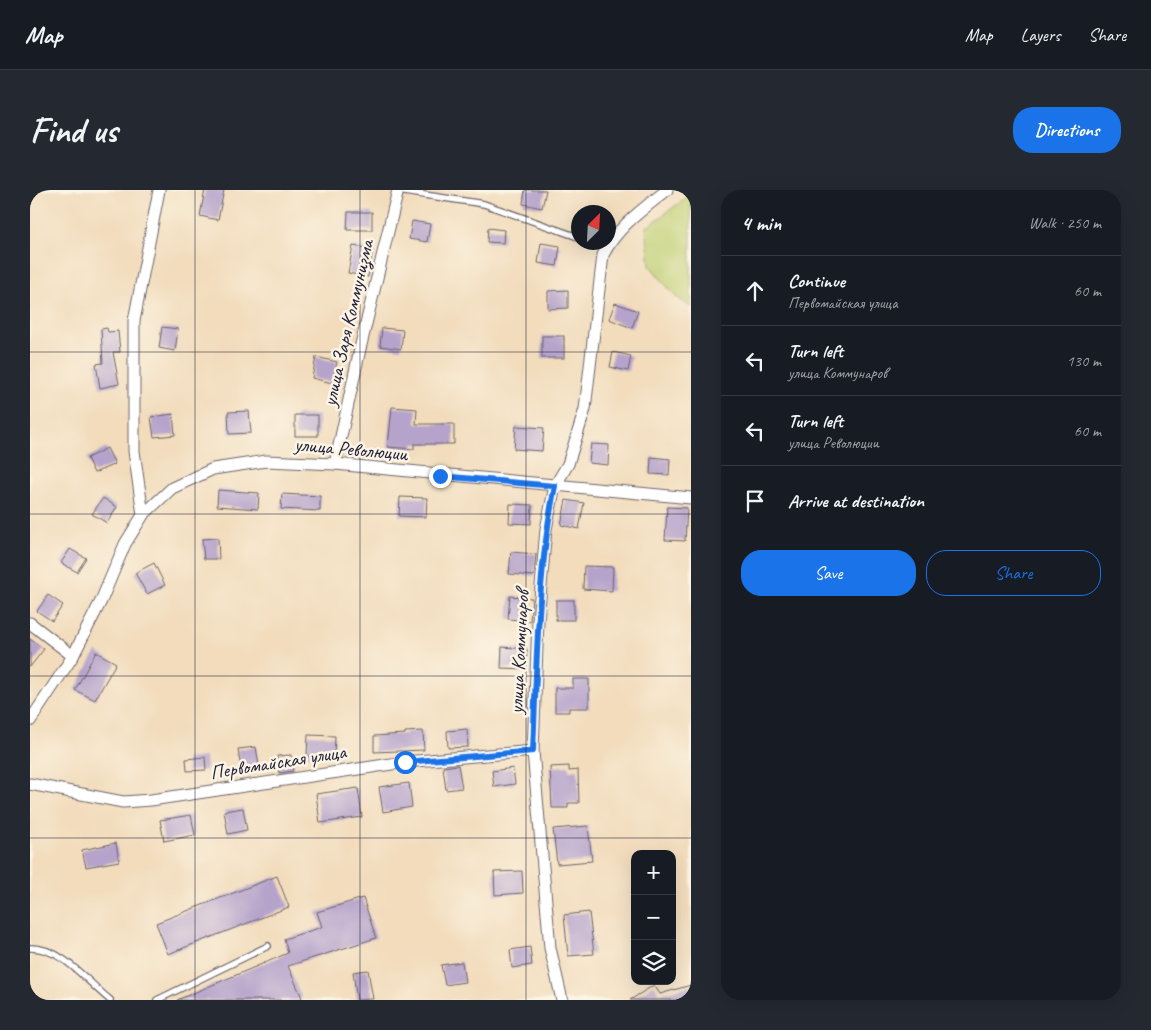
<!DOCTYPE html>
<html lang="en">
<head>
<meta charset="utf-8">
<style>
  :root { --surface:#171b24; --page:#242831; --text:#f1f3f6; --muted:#9ea1a6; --line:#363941; --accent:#1a73e8 }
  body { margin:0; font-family:Caveat,sans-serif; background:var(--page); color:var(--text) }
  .controls { position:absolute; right:15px; bottom:15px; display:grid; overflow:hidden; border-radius:10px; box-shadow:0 5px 20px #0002 }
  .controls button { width:45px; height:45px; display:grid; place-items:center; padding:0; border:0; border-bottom:1px solid var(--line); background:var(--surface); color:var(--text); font:25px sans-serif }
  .compass { position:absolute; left:541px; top:15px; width:45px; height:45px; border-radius:50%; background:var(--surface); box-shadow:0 5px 20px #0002; rotate:24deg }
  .stop { position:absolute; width:15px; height:15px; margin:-11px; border:4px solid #1a73e8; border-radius:50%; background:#fff }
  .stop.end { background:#1a73e8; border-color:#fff; box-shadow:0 1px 5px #0008 }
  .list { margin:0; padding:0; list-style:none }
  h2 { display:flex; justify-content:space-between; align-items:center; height:65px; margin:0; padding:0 20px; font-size:21px }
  h2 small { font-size:16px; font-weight:400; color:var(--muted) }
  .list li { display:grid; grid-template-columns:32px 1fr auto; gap:15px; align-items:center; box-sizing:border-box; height:70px; padding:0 20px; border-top:1px solid var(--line) }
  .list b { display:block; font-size:19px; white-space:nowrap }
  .list p { margin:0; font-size:16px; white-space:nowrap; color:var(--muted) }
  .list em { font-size:16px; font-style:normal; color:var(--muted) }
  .actions { display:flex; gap:10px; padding:15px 20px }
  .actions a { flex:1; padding:11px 0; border:1px solid var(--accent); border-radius:20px; text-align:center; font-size:18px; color:var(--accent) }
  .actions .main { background:var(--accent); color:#fff }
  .icon { flex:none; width:28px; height:28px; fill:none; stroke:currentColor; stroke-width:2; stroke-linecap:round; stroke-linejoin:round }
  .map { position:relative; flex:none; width:661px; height:810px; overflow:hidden; border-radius:20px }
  header { display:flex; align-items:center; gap:30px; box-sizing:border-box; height:70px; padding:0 25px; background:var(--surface); border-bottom:1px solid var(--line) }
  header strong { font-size:24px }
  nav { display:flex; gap:28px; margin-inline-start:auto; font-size:18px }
  .intro { display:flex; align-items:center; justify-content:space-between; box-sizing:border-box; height:120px; padding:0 30px }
  h1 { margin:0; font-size:35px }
  .button { padding:12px 22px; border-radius:20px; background:var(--accent); color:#fff; font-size:18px; font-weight:700 }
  main { display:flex; gap:30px; padding:0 30px }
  aside { flex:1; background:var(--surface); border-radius:20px; box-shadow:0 5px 20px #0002 }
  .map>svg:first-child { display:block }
  .green { fill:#bece70; stroke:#707856 }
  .building { fill:#b6a3cb }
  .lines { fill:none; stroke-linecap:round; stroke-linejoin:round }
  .service-casing { stroke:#6b6368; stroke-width:8 }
  .minor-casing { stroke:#6b6368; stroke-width:13 }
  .service { stroke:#fff; stroke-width:5.5 }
  .minor { stroke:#fff; stroke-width:11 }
  .route { stroke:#1a73e8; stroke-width:6 }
  .grid { fill:none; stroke:#22223b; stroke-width:1; stroke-opacity:0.55 }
  .labels { text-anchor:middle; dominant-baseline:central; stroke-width:5; stroke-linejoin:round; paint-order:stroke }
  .street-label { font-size:20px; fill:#22223b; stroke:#fcf5e5 }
</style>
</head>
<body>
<header>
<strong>Map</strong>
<nav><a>Map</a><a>Layers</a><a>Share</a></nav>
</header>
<div class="intro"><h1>Find us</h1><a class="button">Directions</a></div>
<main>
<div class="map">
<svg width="661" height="810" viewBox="0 0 661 810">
  <rect width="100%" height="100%" fill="#fcf5e5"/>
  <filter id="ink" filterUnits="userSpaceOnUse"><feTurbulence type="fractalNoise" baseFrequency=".02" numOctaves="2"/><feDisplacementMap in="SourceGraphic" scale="10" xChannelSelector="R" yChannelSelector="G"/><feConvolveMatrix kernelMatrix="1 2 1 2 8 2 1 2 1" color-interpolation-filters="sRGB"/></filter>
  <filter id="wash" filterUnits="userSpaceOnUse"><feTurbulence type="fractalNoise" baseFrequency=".0096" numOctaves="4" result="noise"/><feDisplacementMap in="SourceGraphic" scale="20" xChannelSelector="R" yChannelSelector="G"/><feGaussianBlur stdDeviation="1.12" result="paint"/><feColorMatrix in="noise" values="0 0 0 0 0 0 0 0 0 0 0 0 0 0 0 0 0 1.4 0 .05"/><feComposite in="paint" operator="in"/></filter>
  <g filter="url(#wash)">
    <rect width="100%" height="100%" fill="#f2dcbc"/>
    <path class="green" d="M661 4V117L645 106 620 76 616 38Z"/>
    <g id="blocks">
      <g class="building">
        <path d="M175 0H194L188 30 170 26Z"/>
        <path d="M495 0H516L512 18 493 14Z"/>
        <path d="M318 22H342V40H317Z"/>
        <path d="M382 31 400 34 397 52 379 49Z"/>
        <path d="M458 38 474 40 473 53 457 52Z"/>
        <path d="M511 53 530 56 527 76 508 73Z"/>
        <path d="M323 56 343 59 338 87 318 83Z"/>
        <path d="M538 100V118L518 119V101Z"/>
        <path d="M585 113 608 121 602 138 579 129Z"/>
        <path d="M132 137 148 139 145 161 129 158Z"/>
        <path d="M77 138 78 142 88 141 90 162H83L89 194 70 198 66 174 73 173 71 139Z"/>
        <path d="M352 138 373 140 371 159 350 156Z"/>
        <rect x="512" y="146" width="22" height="22"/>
        <path d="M583 162 601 166 598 181 580 177Z"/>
        <path d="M286 167 307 172 302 193 282 188Z"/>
        <path d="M362 217 387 219 386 234H424V254H384V259L358 257Z"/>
        <path d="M219 221 221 243 199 244 198 222Z"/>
        <path d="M143 224 145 245 124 247 121 227Z"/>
        <rect x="265" y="225" width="23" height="21"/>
        <path d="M486 236 514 238 512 261 484 259Z"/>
        <path d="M561 254 579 255 578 275 559 273Z"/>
        <path d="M77 258 85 274 64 283 57 268Z"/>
        <path d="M621 267 640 269 639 285 620 284Z"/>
        <path d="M188 300 229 303 228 319 187 316Z"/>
        <path d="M252 304 290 306V321L251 319Z"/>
        <path d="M370 307 397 308 396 327 369 326Z"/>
        <path d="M73 308 87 317 77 333 62 324Z"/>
        <path d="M536 310 554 313 549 339 531 335Z"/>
        <path d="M480 314 502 315 501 334 479 333Z"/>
        <path d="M637 317 657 318 655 351 635 350Z"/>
        <path d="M188 348 189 369H174L172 349Z"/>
        <path d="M40 359 56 368 47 382 31 373Z"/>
        <path d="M481 362 506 364 504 386 479 384Z"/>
        <path d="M124 373 135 395 117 404 105 383Z"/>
        <path d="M554 376 583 377 582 401 553 399Z"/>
        <path d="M18 405 33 415 22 431 7 421Z"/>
        <path d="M480 406 502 408 500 431 478 429Z"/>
        <rect x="526" y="410" width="18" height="20"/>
        <path d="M0 449 14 459 0 477Z"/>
        <path d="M472 457 497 459 496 479 471 478Z"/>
        <path d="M66 462 86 473 65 510 45 500Z"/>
        <path d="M543 489H559V518H539V522H525V498H543Z"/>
        <path d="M437 539 438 557 418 558 417 541Z"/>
        <path d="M393 541 394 560 344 562V546L375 544V542Z"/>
        <path d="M278 545 305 546 304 567 277 566Z"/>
        <path d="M226 557 229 576 211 579 208 559Z"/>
        <path d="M261 565 263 581 249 583 247 566Z"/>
        <path d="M175 567 176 580 157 581 156 569Z"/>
        <path d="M428 575 432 598 416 600 413 577Z"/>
        <path d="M539 576V581L548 580 549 613H538V618H522L520 577Z"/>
        <path d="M483 578 485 594 464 597 462 581Z"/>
        <path d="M379 593 382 617 353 622 349 597Z"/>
        <path d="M328 598 332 627 290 633 286 604Z"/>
        <path d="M213 618 217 640 198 644 194 621Z"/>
        <path d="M161 625 165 645 134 651 130 630Z"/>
        <path d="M558 636 562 671 527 674 523 639Z"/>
        <path d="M86 653 89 671 56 677 52 660Z"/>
        <path d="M492 681 493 703 465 705 464 682Z"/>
        <path d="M247 686 259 717 138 764 126 733Z"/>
        <path d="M333 708 346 748 258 776 272 808 266 810H147L258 763 254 749 292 737 287 722Z"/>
        <path d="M559 722 564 764 538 766 534 725Z"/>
        <path d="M500 757 502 775 482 778 480 760Z"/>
        <path d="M432 772 435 792 415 795 411 775Z"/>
        <path d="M338 780 343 809 327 810 323 782Z"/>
        <path d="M624 795 630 804 661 795V810H600Z"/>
      </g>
    </g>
  </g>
  <g filter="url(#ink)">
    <use href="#blocks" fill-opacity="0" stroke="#6b6368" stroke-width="1"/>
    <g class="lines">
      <g class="service-casing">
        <g id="service">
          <path d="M368 1 454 14 548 47"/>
          <path d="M562 52 576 58"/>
          <path d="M0 758C32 757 57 792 80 810"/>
          <path d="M127 810 238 756"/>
        </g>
      </g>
      <g class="minor-casing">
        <g id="minor">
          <path d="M305 274 330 159 368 0"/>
          <path d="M113 325 104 261V131L129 0"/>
          <path d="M0 433 43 466"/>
          <path d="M0 531 43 466 71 411 95 354 113 325 142 298 183 279 236 271 305 274 661 308"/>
          <path d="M0 594 93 612 121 610 375 572 503 561"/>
          <path d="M532 810 520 758 503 561 508 431 516 339 525 296 538 274 555 219 573 65C588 36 612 20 637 0"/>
        </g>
      </g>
      <use href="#service" class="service"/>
      <use href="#minor" class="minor"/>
    </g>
  </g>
  <g class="lines" filter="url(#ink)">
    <path class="route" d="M375 572 503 561C507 472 507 383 525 296L410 286"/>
  </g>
  <path class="grid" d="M165 0V810M330 0V810M496 0V810M0 162H661M0 324H661M0 486H661M0 648H661"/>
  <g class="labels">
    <g class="street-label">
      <text transform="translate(318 133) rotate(-77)">улица Заря Коммунизма</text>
      <text transform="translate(321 259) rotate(5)">улица Революции</text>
      <text transform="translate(489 462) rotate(-87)">улица Коммунаров</text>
      <text transform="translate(248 572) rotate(-9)">Первомайская улица</text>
    </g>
  </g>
</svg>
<div class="controls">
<button>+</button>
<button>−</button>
<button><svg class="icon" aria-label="layers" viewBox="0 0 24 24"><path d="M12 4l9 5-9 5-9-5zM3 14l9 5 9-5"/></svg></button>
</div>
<svg class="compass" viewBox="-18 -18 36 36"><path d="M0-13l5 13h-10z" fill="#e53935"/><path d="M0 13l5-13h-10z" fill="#9ea1a6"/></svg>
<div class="stop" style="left:375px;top:572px"></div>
<div class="stop end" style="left:410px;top:286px"></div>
</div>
<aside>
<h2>4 min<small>Walk · 250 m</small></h2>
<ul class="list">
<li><svg class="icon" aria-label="ahead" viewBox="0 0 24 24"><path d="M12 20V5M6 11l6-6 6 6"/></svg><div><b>Continue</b><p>Первомайская улица</p></div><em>60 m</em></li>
<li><svg class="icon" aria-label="left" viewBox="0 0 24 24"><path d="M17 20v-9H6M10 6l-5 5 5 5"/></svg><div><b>Turn left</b><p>улица Коммунаров</p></div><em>130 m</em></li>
<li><svg class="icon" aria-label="left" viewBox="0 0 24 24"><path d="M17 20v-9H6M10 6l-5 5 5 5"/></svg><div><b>Turn left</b><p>улица Революции</p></div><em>60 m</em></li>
<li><svg class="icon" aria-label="arrive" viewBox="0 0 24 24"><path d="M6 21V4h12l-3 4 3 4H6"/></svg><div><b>Arrive at destination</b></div></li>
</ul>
<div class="actions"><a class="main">Save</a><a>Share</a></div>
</aside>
</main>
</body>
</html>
